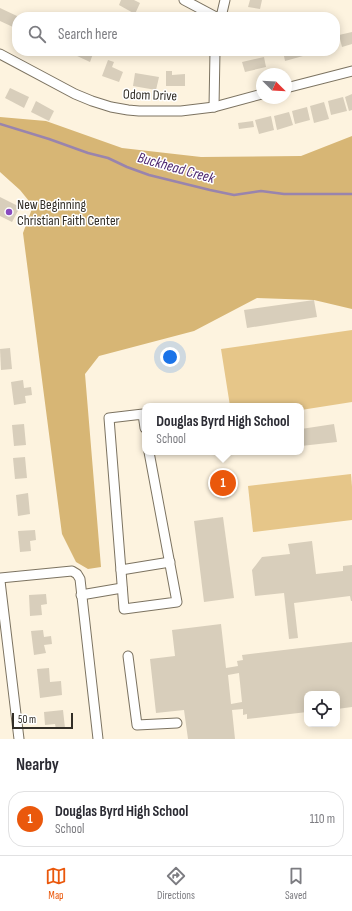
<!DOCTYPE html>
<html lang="en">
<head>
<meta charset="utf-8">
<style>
  :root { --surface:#fff; --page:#f2f2f3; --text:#2b2b33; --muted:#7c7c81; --line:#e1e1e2; --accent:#ea580c }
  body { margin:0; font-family:"Sofia Sans Condensed",sans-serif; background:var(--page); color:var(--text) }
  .controls { position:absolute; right:12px; bottom:12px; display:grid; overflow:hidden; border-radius:8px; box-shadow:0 2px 10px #0003 }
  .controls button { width:36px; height:36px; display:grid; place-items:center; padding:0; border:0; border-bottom:1px solid var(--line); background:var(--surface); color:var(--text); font:20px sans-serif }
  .compass { position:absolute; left:256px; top:68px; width:36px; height:36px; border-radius:50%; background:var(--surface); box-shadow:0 2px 10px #0003; rotate:114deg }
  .scale { position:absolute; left:12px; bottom:10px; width:61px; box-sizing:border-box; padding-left:4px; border:2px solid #322e27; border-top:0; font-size:11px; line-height:14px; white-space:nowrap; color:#322e27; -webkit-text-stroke:3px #fff; paint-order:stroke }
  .you { position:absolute; left:170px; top:357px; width:14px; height:14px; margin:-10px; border:3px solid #fff; border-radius:50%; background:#1a73e8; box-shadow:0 0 0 6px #1a73e833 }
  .badge { display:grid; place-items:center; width:26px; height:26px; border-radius:50%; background:var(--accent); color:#fff; font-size:13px; font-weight:700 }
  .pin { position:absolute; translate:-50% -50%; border:2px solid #fff; box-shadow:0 1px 4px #0006 }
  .popup { position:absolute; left:142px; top:403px; width:162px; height:52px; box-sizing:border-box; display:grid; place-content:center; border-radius:8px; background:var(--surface); filter:drop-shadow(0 1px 3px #0005); font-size:13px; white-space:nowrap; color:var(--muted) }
  .popup b { font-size:15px; color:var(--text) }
  .popup::after { content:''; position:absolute; left:50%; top:100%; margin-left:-8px; border:8px solid transparent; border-top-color:var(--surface) }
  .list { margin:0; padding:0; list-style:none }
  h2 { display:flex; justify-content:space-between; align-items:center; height:52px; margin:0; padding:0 16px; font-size:17px }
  h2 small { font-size:13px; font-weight:400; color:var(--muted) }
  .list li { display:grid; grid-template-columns:26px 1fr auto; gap:12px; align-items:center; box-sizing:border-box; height:56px; margin:0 8px 8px; padding:0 8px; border:1px solid var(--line); border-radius:16px }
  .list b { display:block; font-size:15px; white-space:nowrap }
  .list p { margin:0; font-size:13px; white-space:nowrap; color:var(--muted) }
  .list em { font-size:13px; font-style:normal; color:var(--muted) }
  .icon { flex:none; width:22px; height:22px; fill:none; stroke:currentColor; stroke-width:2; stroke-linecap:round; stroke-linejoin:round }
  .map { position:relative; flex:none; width:352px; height:739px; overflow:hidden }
  .search { position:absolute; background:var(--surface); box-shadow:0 2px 10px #0003; left:12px; right:12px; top:12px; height:44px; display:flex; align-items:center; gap:10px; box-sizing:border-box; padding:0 14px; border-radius:16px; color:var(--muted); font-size:15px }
  .sheet { height:116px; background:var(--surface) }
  nav { display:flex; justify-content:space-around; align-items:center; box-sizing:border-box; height:56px; border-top:1px solid var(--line); background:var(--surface); font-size:11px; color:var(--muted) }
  nav a { display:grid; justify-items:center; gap:2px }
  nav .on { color:var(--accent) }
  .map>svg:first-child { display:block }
  .green { fill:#e6c689 }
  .forest { fill:#d7b675 }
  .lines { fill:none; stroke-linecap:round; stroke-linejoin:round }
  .stream { stroke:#9984ad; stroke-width:2.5 }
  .building { fill:#d8cebb; fill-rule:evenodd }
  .minor-casing { stroke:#7c7361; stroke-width:11 }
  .minor { stroke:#fff; stroke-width:9 }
  .poi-dot { fill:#884abf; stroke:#fff; stroke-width:1.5 }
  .labels { text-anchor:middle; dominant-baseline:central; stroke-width:3; stroke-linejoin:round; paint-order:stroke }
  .street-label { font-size:14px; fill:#322e27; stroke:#fff }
  .poi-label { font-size:14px; fill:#322e27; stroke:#fff; text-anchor:start }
  .water-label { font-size:15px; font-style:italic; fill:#502a72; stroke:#fff }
</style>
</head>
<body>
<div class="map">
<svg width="352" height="739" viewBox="0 0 352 739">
  <rect width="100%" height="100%" fill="#fdf3df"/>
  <g class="green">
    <path d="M352 330V402L301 410V406H230L221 349Z"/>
    <path d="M351 474 352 487V520L253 532 248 486Z"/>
  </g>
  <path class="forest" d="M0 117 46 121 122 148 201 157 301 156 352 136V309L314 300 257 298 194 331 99 356 85 374 101 567 88 569 76 562 62 534 23 233 33 206 20 190 0 172Z"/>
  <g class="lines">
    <path class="stream" d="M0 124 49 139 88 153 108 158 127 167 149 175 210 190 234 195 261 191 284 194H352"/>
  </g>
  <g class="building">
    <path d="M121 0H134L140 3 135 14 119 5Z"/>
    <path d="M250 0H262L260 9 248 7Z"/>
    <path d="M0 8 17 16V20L13 27 0 21Z"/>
    <path d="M352 32V44L342 47 339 35Z"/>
    <path d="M76 51H94L90 62 75 55Z"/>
    <path d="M283 51H302L303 56 285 61Z"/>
    <path d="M312 51H325V52L313 54Z"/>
    <path d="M264 57 266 67 245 72 242 62Z"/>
    <path d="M108 60 114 62 112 67 123 72 119 82 102 76Z"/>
    <path d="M166 71H172V75L185 74V86H166Z"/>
    <path d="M135 73 159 77 156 90 133 86Z"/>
    <path d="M10 88 29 97 24 108 5 98Z"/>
    <path d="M352 94V110L349 111 345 97Z"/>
    <path d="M343 97 347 111 331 115 328 101Z"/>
    <path d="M36 101 54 111 49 121 31 112Z"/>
    <path d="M324 102 329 119 314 123 310 106Z"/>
    <path d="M307 107 310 120 295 124 292 111Z"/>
    <path d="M289 112 293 125 277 130 274 116Z"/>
    <path d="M271 116 274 130 259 134 255 120Z"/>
    <path d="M253 121 254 127 239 129 238 123Z"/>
    <path d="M0 197 20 207 12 222 0 216Z"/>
    <path d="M314 300 317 317 247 328 244 310Z"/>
    <path d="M10 348 12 369 1 370 0 349Z"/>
    <path d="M23 380 24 388 31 387 32 395 25 396 26 403 14 405 11 382Z"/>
    <path d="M24 424 26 445 14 446 12 425Z"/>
    <path d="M334 424 337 442 301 446V429Z"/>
    <path d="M25 457 27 478 15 479 13 458Z"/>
    <path d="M28 493 30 514 18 516 16 495Z"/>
    <path d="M223 517 234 598 204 602 194 521Z"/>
    <path d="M35 530 36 540 30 541 31 551 20 552 18 531Z"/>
    <path d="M312 541 316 574 343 571V566L352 565V601H351L350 596 294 603 298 638 289 639 284 593 255 596 252 570 262 557 290 554 288 544Z"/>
    <path d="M46 594 47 604 41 605 42 615 30 616 29 595Z"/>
    <path d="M221 624 226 668 238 666 237 661 243 660 242 655 352 642V707L337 709V694H307V712L247 719V714L243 715V709L232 710 235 739H188L184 710 156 713 150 659 175 656 172 630ZM239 673 242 702 231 704 228 675Z"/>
    <path d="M43 630 44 637 51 636 52 644 44 645 46 653 34 655 31 631Z"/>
    <path d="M49 668 50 682 61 681 62 695 40 698 37 669Z"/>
    <path d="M63 710 65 728 56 729 55 724 45 725 44 712Z"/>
  </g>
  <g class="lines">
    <g class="minor-casing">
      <g id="minor">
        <path d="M184 0 216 17"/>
        <path d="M221 17 225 0"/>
        <path d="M0 54 75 94 92 101 111 107 128 110 139 111H181L214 107 262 94"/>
        <path d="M286 88 352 71"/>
        <path d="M214 107 215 51"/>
        <path d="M145 428 143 414 109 418 124 609 177 602 149 452"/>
        <path d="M121 570 170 562"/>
        <path d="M0 578 72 571 77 574 80 579 98 739"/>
        <path d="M0 581 19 739"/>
        <path d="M81 595 122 588"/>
        <path d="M128 656 137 725 177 723"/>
      </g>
    </g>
    <use href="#minor" class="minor"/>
  </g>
  <circle class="poi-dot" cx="9" cy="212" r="4"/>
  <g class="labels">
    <g class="street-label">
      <text transform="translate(150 95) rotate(2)">Odom Drive</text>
    </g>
    <g class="poi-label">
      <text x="17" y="204">New Beginning<tspan x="17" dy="16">Christian Faith Center</tspan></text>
    </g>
    <g class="water-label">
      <text transform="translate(176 168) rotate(16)">Buckhead Creek</text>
    </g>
  </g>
</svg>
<div class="controls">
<button><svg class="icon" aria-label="locate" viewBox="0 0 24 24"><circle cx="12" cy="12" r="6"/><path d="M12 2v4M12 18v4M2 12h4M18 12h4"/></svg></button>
</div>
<svg class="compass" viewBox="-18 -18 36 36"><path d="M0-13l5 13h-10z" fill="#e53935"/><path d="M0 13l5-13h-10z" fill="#7c7c81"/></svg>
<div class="scale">50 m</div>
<div class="you"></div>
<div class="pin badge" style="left:223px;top:483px">1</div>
<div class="popup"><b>Douglas Byrd High School</b>School</div>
<div class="search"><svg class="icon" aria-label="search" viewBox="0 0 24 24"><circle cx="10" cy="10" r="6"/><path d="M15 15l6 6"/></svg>Search here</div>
</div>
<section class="sheet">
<h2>Nearby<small></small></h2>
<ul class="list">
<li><span class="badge">1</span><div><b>Douglas Byrd High School</b><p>School</p></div><em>110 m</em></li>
</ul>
</section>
<nav>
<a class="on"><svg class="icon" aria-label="map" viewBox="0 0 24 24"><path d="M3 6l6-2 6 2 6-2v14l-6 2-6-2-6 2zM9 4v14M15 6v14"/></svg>Map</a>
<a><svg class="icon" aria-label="directions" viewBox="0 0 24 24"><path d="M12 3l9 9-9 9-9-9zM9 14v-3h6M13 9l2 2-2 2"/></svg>Directions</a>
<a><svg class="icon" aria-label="saved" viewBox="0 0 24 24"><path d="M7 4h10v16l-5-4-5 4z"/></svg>Saved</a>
</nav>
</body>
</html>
